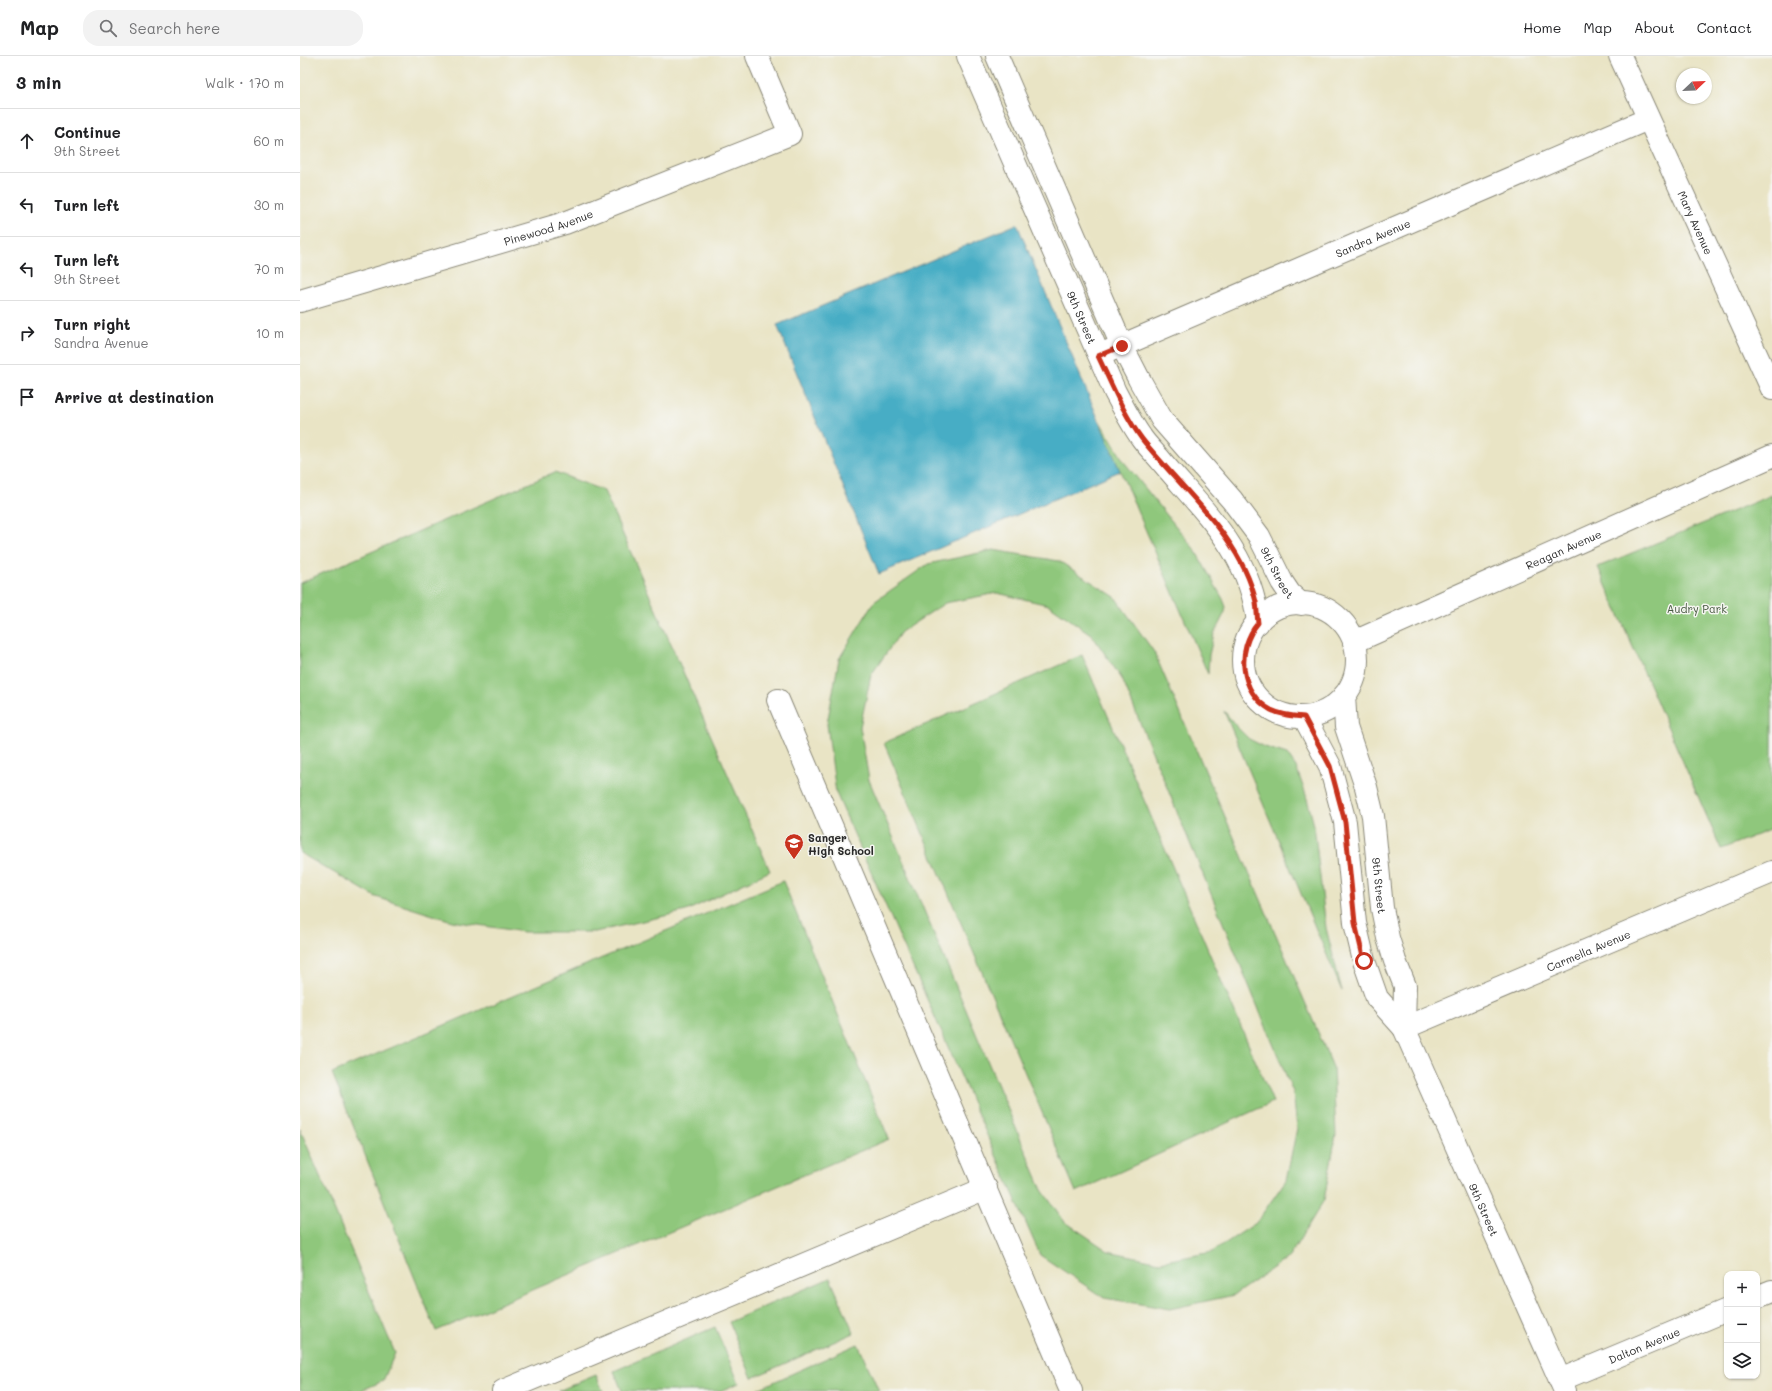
<!DOCTYPE html>
<html lang="en">
<head>
<meta charset="utf-8">
<style>
  :root { --surface:#fff; --page:#f2f2f2; --text:#202124; --muted:#757577; --line:#e0e0e0 }
  body { margin:0; font-family:Mali,sans-serif; background:var(--page); color:var(--text) }
  .controls { position:absolute; right:12px; bottom:12px; display:grid; overflow:hidden; border-radius:8px; box-shadow:0 1px 3px #0004 }
  .controls button { width:36px; height:36px; display:grid; place-items:center; padding:0; border:0; border-bottom:1px solid var(--line); background:var(--surface); color:var(--text); font:20px sans-serif }
  .compass { position:absolute; left:1376px; top:12px; width:36px; height:36px; border-radius:50%; background:var(--surface); box-shadow:0 1px 3px #0004; rotate:67deg }
  .stop { position:absolute; width:12px; height:12px; margin:-9px; border:3px solid #c8321e; border-radius:50%; background:#fff }
  .stop.end { background:#c8321e; border-color:#fff; box-shadow:0 1px 4px #0008 }
  .list { margin:0; padding:0; list-style:none }
  h2 { display:flex; justify-content:space-between; align-items:center; height:52px; margin:0; padding:0 16px; font-size:17px }
  h2 small { font-size:13px; font-weight:400; color:var(--muted) }
  .list li { display:grid; grid-template-columns:26px 1fr auto; gap:12px; align-items:center; box-sizing:border-box; height:64px; padding:0 16px; border-top:1px solid var(--line) }
  .list b { display:block; font-size:15px; white-space:nowrap }
  .list p { margin:0; font-size:13px; white-space:nowrap; color:var(--muted) }
  .list em { font-size:13px; font-style:normal; color:var(--muted) }
  .icon { flex:none; width:22px; height:22px; fill:none; stroke:currentColor; stroke-width:2; stroke-linecap:round; stroke-linejoin:round }
  .map { position:relative; flex:none; width:1472px; height:1335px; overflow:hidden }
  header { display:flex; align-items:center; gap:24px; box-sizing:border-box; height:56px; padding:0 20px; background:var(--surface); border-bottom:1px solid var(--line) }
  header strong { font-size:19px }
  nav { display:flex; gap:22px; margin-inline-start:auto; font-size:14px }
  .search { width:280px; height:36px; background:var(--page); display:flex; align-items:center; gap:10px; box-sizing:border-box; padding:0 14px; border-radius:16px; color:var(--muted); font-size:15px }
  main { display:flex }
  aside { flex:1; background:var(--surface) }
  .map>svg:first-child { display:block }
  .green { fill:#8fc77b; stroke:#5d7953; fill-rule:evenodd }
  .water { fill:#46adc5; stroke:#386c78 }
  .lines { fill:none; stroke-linecap:round; stroke-linejoin:round }
  .minor-casing { stroke:#8a8878; stroke-width:24 }
  .minor { stroke:#fff; stroke-width:22 }
  .route { stroke:#c8321e; stroke-width:5 }
  .labels { text-anchor:middle; dominant-baseline:central; stroke-width:3; stroke-linejoin:round; paint-order:stroke }
  .street-label { font-size:11px; fill:#2b2b2b; stroke:#f6f6f2 }
  .park-label { font-size:11px; fill:#495a43; stroke:#f6f6f2 }
  .poi-label { font-size:11px; font-weight:bold; fill:#2b2b2b; stroke:#f6f6f2; text-anchor:start }
</style>
</head>
<body>
<header>
<strong>Map</strong>
<div class="search"><svg class="icon" aria-label="search" viewBox="0 0 24 24"><circle cx="10" cy="10" r="6"/><path d="M15 15l6 6"/></svg>Search here</div>
<nav><a>Home</a><a>Map</a><a>About</a><a>Contact</a></nav>
</header>
<main>
<aside>
<h2>3 min<small>Walk · 170 m</small></h2>
<ul class="list">
<li><svg class="icon" aria-label="ahead" viewBox="0 0 24 24"><path d="M12 20V5M6 11l6-6 6 6"/></svg><div><b>Continue</b><p>9th Street</p></div><em>60 m</em></li>
<li><svg class="icon" aria-label="left" viewBox="0 0 24 24"><path d="M17 20v-9H6M10 6l-5 5 5 5"/></svg><div><b>Turn left</b></div><em>30 m</em></li>
<li><svg class="icon" aria-label="left" viewBox="0 0 24 24"><path d="M17 20v-9H6M10 6l-5 5 5 5"/></svg><div><b>Turn left</b><p>9th Street</p></div><em>70 m</em></li>
<li><svg class="icon" aria-label="right" viewBox="0 0 24 24"><path d="M7 20v-9h11M14 6l5 5-5 5"/></svg><div><b>Turn right</b><p>Sandra Avenue</p></div><em>10 m</em></li>
<li><svg class="icon" aria-label="arrive" viewBox="0 0 24 24"><path d="M6 21V4h12l-3 4 3 4H6"/></svg><div><b>Arrive at destination</b></div></li>
</ul>
</aside>
<div class="map">
<svg width="1472" height="1335" viewBox="0 0 1472 1335">
  <rect width="100%" height="100%" fill="#f6f6f2"/>
  <filter id="ink" filterUnits="userSpaceOnUse"><feTurbulence type="fractalNoise" baseFrequency=".025" numOctaves="2"/><feDisplacementMap in="SourceGraphic" scale="8" xChannelSelector="R" yChannelSelector="G"/><feConvolveMatrix kernelMatrix="1 2 1 2 8 2 1 2 1" color-interpolation-filters="sRGB"/></filter>
  <filter id="wash" filterUnits="userSpaceOnUse"><feTurbulence type="fractalNoise" baseFrequency=".012" numOctaves="4" result="noise"/><feDisplacementMap in="SourceGraphic" scale="16" xChannelSelector="R" yChannelSelector="G"/><feGaussianBlur stdDeviation="0.9" result="paint"/><feColorMatrix in="noise" values="0 0 0 0 0 0 0 0 0 0 0 0 0 0 0 0 0 1.4 0 .05"/><feComposite in="paint" operator="in"/></filter>
  <g filter="url(#wash)">
    <rect width="100%" height="100%" fill="#e9e4c5"/>
    <g class="green">
      <path d="M796 359 825 407 895 494 923 543 926 551 925 556 914 578 909 599 908 618Z"/>
      <path d="M255 416 304 435 470 815 386 855 295 876H224L152 865 76 841 0 797V527Z"/>
      <path d="M1472 439V773L1421 793 1298 511Z"/>
      <path d="M693 494 759 505 815 541 854 596 1033 1011 1036 1079 1024 1144 989 1201 934 1239 870 1253 804 1242 740 1199 536 737 527 668 539 603 574 546 628 508ZM697 537 749 549 792 579 822 623 993 1036 997 1072 986 1124 956 1167 912 1196 860 1206 808 1195 764 1165 742 1134 569 724 560 671 571 619 601 576 645 547Z"/>
      <path d="M782 599 973 1046 776 1136 584 687Z"/>
      <path d="M924 655 937 671 949 683 965 691 987 698 996 711 1006 739 1014 769 1026 872 1042 935Z"/>
      <path d="M483 825 589 1083 136 1275 32 1017Z"/>
      <path d="M0 1073 95 1297 83 1325 60 1335H0Z"/>
      <path d="M530 1222 554 1277 452 1322 429 1266Z"/>
      <path d="M415 1271 439 1327 420 1335H322L314 1315Z"/>
      <path d="M558 1288 579 1335H459L458 1333Z"/>
      <path d="M296 1319 303 1335H258Z"/>
    </g>
    <path class="water" d="M717 168 820 415 579 518 477 269Z"/>
  </g>
  <g filter="url(#ink)">
    <g class="lines">
      <g class="minor-casing">
        <g id="minor">
          <path id="s1" d="M668 0 815 336C823 351 831 367 841 381 847 390 856 398 863 407 905 457 951 498 958 567"/>
          <path id="s2" d="M697 0 822 290 839 323 862 364 932 444 959 480 982 526 990 538 1001 548"/>
          <path id="s3" d="M1320 0 1472 333"/>
          <path id="s4" d="M0 245 265 167 490 78 457 0"/>
          <path id="s5" d="M809 295 1348 63"/>
          <circle cx="1000" cy="604" r="57"/>
          <path id="s6" d="M1054 586 1472 400"/>
          <path id="s7" d="M1044 640 1046 671 1066 731 1073 760 1082 852 1088 882 1095 905 1105 930 1104 972"/>
          <path d="M478 644 771 1335"/>
          <path id="s8" d="M1004 661 1030 710 1045 766 1055 867 1064 905 1077 942 1104 972 1265 1335"/>
          <path id="s9" d="M1104 972 1472 816"/>
          <path d="M1457 1241 1472 1235"/>
          <path id="s10" d="M1260 1324 1427 1254"/>
          <path d="M203 1335 686 1132"/>
        </g>
      </g>
      <use href="#minor" class="minor"/>
    </g>
  </g>
  <g class="lines" filter="url(#ink)">
    <path class="route" d="M822 290 798 300C811 327 824 359 842 383 882 434 941 480 956 546 957 553 957 560 958 567 936 593 939 636 971 654 981 659 992 660 1004 661L1030 710 1045 766 1055 867 1064 905"/>
  </g>
  <defs>
    <g id="school-pin" transform="scale(1)"><path d="M0 17L-7.5 6A9.5 9.5 0 1 1 7.5 6Z" fill="#c8321e" stroke="#f6f6f2"/><path d="M0-5L7-2L0 1L-7-2ZM-4 1L0 2.5L4 1V4Q0 6-4 4Z" fill="#fff"/></g>
  </defs>
  <g fill-rule="evenodd">
    <use href="#school-pin" x="494" y="787"/>
  </g>
  <g class="labels">
    <g class="street-label">
      <text stroke="none"><textPath href="#s3" startOffset="183">Mary Avenue</textPath></text>
      <text stroke="none"><textPath href="#s4" startOffset="259">Pinewood Avenue</textPath></text>
      <text stroke="none"><textPath href="#s5" startOffset="287">Sandra Avenue</textPath></text>
      <text stroke="none"><textPath href="#s1" startOffset="285">9th Street</textPath></text>
      <text stroke="none"><textPath href="#s6" startOffset="229">Reagan Avenue</textPath></text>
      <text stroke="none"><textPath href="#s2" startOffset="592">9th Street</textPath></text>
      <text stroke="none"><textPath href="#s7" startOffset="194">9th Street</textPath></text>
      <text stroke="none"><textPath href="#s9" startOffset="200">Carmella Avenue</textPath></text>
      <text stroke="none"><textPath href="#s8" startOffset="532">9th Street</textPath></text>
      <text stroke="none"><textPath href="#s10" startOffset="91">Dalton Avenue</textPath></text>
    </g>
    <g class="park-label">
      <text x="1397" y="552">Audry Park</text>
    </g>
    <g class="poi-label">
      <text x="508" y="781">Sanger<tspan x="508" dy="13">High School</tspan></text>
    </g>
  </g>
</svg>
<div class="controls">
<button>+</button>
<button>−</button>
<button><svg class="icon" aria-label="layers" viewBox="0 0 24 24"><path d="M12 4l9 5-9 5-9-5zM3 14l9 5 9-5"/></svg></button>
</div>
<svg class="compass" viewBox="-18 -18 36 36"><path d="M0-13l5 13h-10z" fill="#e53935"/><path d="M0 13l5-13h-10z" fill="#757577"/></svg>
<div class="stop" style="left:1064px;top:905px"></div>
<div class="stop end" style="left:822px;top:290px"></div>
</div>
</main>
</body>
</html>
